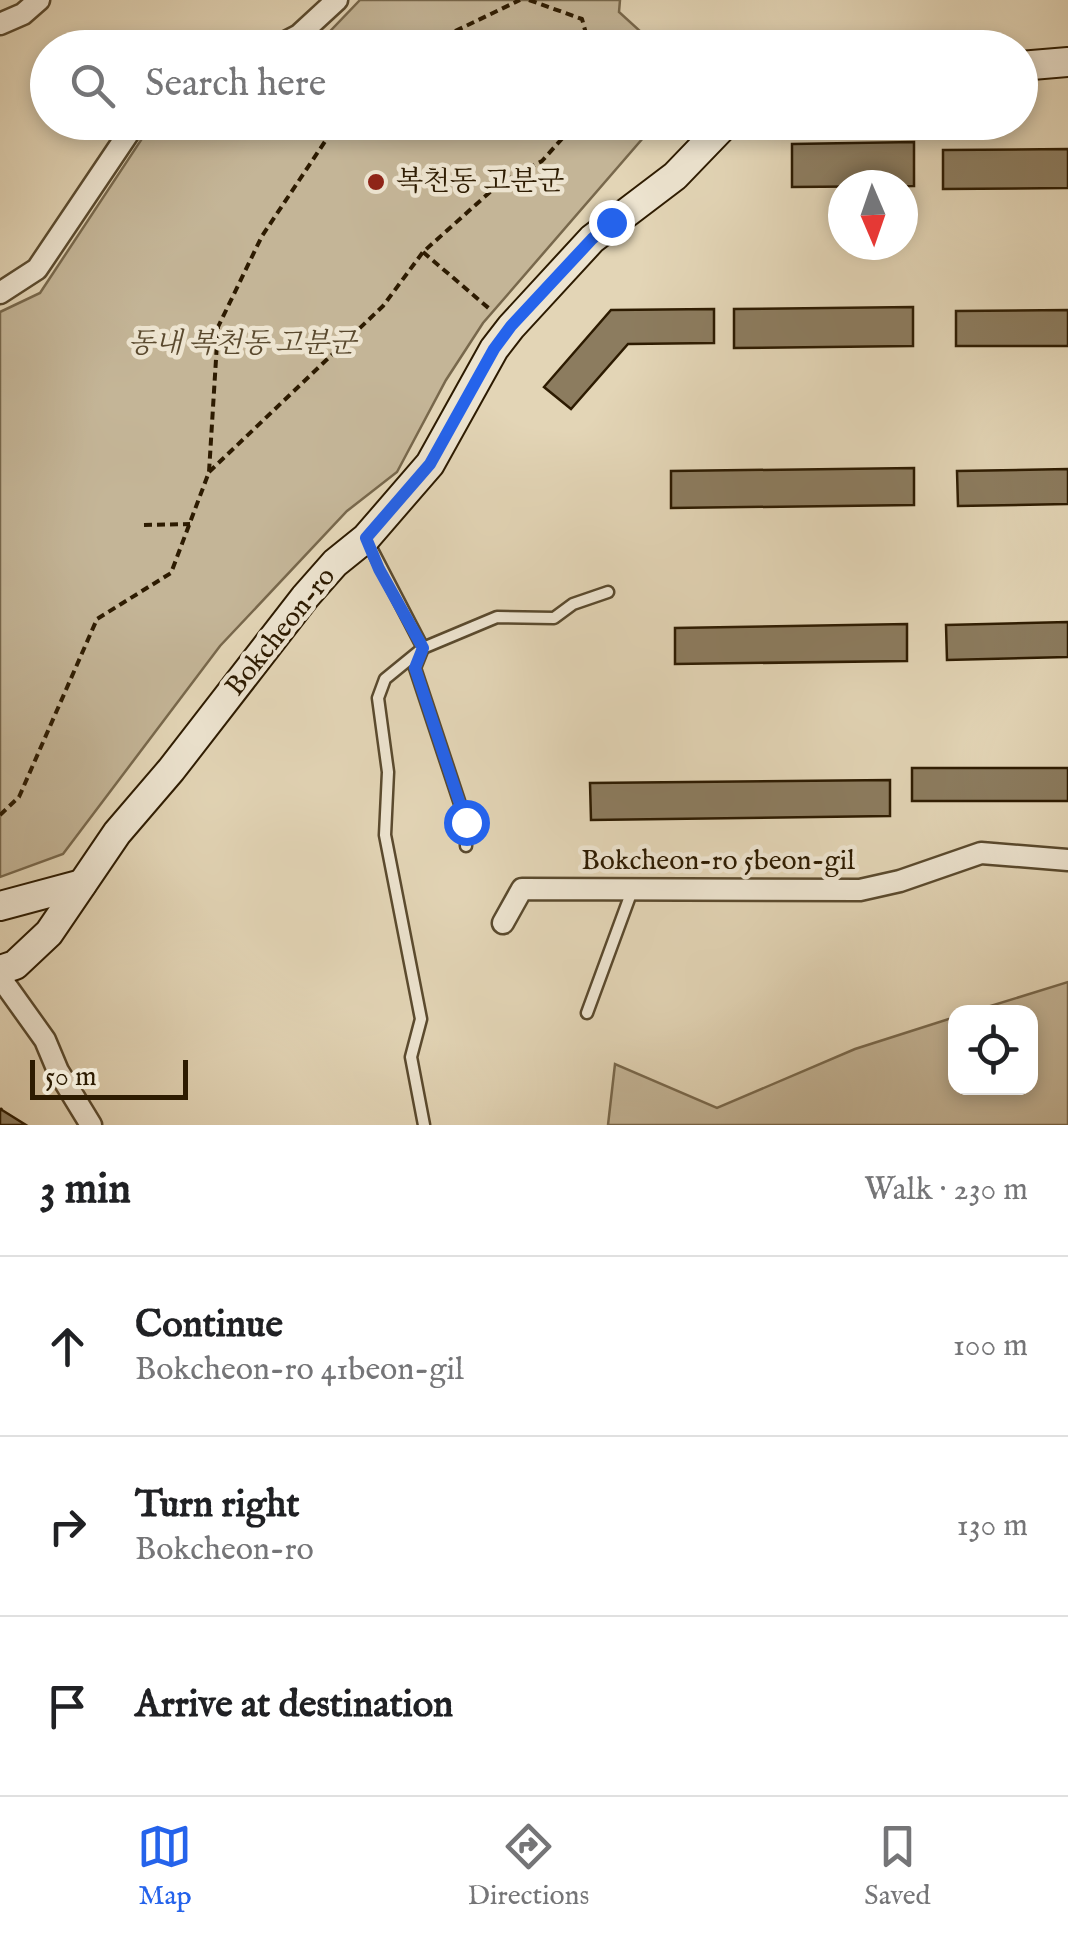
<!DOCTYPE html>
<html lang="en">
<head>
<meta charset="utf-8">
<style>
  :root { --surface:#fff; --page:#f2f2f2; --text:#202124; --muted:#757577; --line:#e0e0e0; --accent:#2563eb }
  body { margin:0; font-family:"IM FELL English","Noto Serif KR",serif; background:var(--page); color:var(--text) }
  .controls { position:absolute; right:30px; bottom:30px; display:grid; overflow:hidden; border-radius:20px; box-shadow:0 5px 15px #0003 }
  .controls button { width:90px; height:90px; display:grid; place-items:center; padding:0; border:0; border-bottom:2px solid var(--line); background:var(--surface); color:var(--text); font:50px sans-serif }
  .compass { position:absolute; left:828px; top:170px; width:90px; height:90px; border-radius:50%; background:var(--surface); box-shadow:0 5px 15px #0003; rotate:178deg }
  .scale { position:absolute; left:30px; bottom:25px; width:158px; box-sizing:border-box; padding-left:10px; border:5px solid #2d1b01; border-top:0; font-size:28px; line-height:35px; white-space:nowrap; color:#2d1b01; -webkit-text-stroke:8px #ede4d0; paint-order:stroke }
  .stop { position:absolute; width:30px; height:30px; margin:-22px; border:8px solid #2563eb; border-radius:50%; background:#fff }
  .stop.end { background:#2563eb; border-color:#fff; box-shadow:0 2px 10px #0008 }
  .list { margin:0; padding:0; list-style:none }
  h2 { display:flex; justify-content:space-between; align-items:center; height:130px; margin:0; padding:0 40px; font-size:42px }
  h2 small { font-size:32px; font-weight:400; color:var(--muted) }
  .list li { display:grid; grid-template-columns:65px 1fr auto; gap:30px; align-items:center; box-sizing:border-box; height:180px; padding:0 40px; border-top:2px solid var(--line) }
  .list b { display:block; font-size:38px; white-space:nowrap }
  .list p { margin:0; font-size:32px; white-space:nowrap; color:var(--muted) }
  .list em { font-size:32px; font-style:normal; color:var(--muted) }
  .icon { flex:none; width:55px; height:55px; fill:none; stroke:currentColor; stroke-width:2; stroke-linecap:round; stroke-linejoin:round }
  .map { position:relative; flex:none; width:1068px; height:1125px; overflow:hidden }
  .search { position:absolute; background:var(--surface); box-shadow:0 5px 15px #0003; left:30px; right:30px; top:30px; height:110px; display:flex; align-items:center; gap:25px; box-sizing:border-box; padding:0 35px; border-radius:55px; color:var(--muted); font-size:38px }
  .sheet { height:670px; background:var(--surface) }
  nav { display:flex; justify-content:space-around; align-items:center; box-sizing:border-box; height:140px; border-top:2px solid var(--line); background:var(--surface); font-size:28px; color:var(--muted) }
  nav a { display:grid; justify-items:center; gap:5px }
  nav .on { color:var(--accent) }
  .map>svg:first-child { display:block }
  .green { fill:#c4b597; stroke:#78684c; stroke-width:2.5 }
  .building { fill:#8c7c5f; stroke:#2d1b01; stroke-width:2.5 }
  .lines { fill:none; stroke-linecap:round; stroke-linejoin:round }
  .lane-casing { stroke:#5a4a2e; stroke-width:15 }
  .street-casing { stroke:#5a4a2e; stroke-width:25 }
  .secondary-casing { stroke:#2d1b01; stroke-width:32 }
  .path { stroke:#2d1b01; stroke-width:4; stroke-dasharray:8 5; stroke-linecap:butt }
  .lane { stroke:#ede4d0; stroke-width:10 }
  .street { stroke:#ede4d0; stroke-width:20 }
  .secondary { stroke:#ede4d0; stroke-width:28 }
  .route { stroke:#2563eb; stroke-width:12 }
  .poi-dot { fill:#8f2418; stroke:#ede4d0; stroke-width:4 }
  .labels { text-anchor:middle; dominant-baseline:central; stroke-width:9; stroke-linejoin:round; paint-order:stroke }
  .poi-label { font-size:28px; fill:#2d1b01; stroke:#ede4d0; text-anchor:start }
  .park-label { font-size:28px; font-style:italic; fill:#5a492e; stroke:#ede4d0 }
  .street-label { font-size:28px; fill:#2d1b01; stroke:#ede4d0 }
</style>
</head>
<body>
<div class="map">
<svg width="1068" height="1125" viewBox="0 0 1068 1125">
  <rect width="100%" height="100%" fill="#e3d5b6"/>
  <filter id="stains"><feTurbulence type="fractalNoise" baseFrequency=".002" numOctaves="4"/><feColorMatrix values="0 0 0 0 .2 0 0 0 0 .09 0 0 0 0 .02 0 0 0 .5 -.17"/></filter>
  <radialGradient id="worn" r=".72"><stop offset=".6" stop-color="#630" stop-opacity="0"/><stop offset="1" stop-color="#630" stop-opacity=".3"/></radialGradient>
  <g class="green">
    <path d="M360 0H620L619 12 640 31 634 47H315Z"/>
    <path d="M162 123H656L483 323 446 380 397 472 347 511 220 646 63 854 0 877V312L40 293 143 137Z"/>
    <path d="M1068 982V1125H608L615 1064 717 1108 855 1049 955 1017 956 1088H1030V1012H971Z"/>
  </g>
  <g class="building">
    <path d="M914 142V186L792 187V144Z"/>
    <path d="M1068 149V188L943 189V150Z"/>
    <path d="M913 307V346L734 348V309Z"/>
    <path d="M714 309V343L628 344 571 409 544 387 611 310Z"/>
    <path d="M1068 310V346H956V311Z"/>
    <path d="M914 468V505L671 508V471Z"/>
    <path d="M1068 469V504L958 506 957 471Z"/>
    <path d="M1068 622V657L947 660 946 625Z"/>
    <path d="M907 624V661L675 664V628Z"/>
    <rect x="912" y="768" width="156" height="33"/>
    <path d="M890 780V816L591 820 590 783Z"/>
    <path d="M0 1109 2 1110 26 1125H0Z"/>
  </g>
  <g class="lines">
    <g class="lane-casing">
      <g id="lane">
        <path d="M367 540 423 648 415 668 466 822V846"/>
        <path d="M587 1013 633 888"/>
        <path d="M424 1125 411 1057 421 1019 385 835 388 772 378 698 385 679 423 648 497 617 554 618 573 604 608 592"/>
      </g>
    </g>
    <g class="street-casing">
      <g id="street">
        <path d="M0 24 23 14 39 0"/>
        <path d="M274 48 299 35 337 0"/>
        <path d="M0 293 37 269 136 122"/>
        <path d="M503 923 522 889 860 890 900 881 981 853 1068 860"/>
        <path d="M0 977 45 1040 58 1071 91 1125"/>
      </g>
    </g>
    <g class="secondary-casing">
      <g id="secondary">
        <path d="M1020 66 1068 62"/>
        <path d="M0 906 82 884"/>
        <path d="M0 970 15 965 49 933 117 833 171 770 305 597 335 563 366 538 430 464 494 349 511 327 592 239 675 176 727 122"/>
      </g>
    </g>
    <g class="path">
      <path d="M529 0 582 19 590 48"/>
      <path d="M420 48 520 0"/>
      <path d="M423 252 492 311"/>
      <path d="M209 472 383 306 423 252 499 184 542 161 577 122"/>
      <path d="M144 525 190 524"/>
      <path d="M0 815 19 797 97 619 171 573 209 472 218 327 262 236 338 122"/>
      <path d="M0 1109 2 1110"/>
    </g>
    <use href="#lane" class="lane"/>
    <use href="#street" class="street"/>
    <use href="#secondary" class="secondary"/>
  </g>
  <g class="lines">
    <path class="route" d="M466 822 415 668 423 648 379 569 366 538 430 464 494 349 511 326 592 239 611 222"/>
  </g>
  <circle class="poi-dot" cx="376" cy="182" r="10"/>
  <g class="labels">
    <g class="poi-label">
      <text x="396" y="182">복천동 고분군</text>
    </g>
    <g class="park-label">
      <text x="242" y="344">동내 복천동 고분군</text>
    </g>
    <g class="street-label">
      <text transform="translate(281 632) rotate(-51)">Bokcheon-ro</text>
      <text x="718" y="861">Bokcheon-ro 5beon-gil</text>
    </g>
  </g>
  <rect width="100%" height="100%" filter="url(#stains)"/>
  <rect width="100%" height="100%" fill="url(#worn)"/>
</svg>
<div class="controls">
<button><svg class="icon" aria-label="locate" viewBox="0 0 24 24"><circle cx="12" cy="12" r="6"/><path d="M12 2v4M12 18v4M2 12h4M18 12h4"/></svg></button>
</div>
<svg class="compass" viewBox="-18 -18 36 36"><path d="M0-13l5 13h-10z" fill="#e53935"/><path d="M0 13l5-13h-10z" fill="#757577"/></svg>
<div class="scale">50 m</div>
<div class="stop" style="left:466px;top:822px"></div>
<div class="stop end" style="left:611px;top:222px"></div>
<div class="search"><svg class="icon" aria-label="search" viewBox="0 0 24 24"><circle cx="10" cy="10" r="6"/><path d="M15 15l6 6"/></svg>Search here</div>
</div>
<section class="sheet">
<h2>3 min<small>Walk · 230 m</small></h2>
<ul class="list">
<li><svg class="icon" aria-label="ahead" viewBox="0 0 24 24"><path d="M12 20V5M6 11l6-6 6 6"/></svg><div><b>Continue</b><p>Bokcheon-ro 41beon-gil</p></div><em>100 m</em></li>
<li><svg class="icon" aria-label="right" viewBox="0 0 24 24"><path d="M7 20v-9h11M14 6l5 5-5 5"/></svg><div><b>Turn right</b><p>Bokcheon-ro</p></div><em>130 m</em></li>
<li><svg class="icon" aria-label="arrive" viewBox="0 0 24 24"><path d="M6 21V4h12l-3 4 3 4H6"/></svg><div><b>Arrive at destination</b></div></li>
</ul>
</section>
<nav>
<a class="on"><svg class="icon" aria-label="map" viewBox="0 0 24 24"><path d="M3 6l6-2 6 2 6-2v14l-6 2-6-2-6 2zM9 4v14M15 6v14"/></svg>Map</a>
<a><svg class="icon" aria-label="directions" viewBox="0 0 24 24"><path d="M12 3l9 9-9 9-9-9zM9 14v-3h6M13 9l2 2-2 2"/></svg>Directions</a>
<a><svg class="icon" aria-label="saved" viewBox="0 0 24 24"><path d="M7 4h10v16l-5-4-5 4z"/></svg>Saved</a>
</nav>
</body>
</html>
